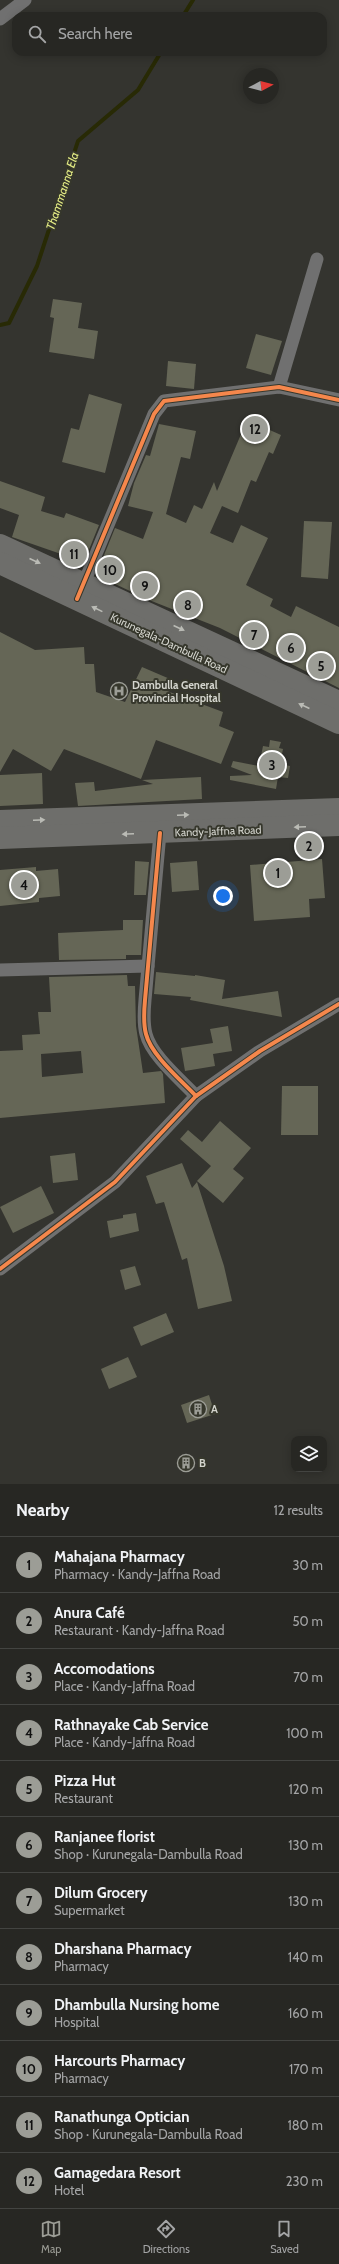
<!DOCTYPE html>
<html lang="en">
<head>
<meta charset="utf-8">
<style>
  :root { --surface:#272723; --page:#333330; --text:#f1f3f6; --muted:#a4a5a6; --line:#434441; --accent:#9c9d96 }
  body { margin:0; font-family:Cabin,sans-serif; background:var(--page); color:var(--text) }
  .controls { position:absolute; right:12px; bottom:12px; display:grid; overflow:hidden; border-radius:8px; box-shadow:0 2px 10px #0003 }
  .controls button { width:36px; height:36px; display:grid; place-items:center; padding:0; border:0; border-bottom:1px solid var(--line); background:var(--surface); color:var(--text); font:20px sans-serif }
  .compass { position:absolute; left:243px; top:68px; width:36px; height:36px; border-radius:50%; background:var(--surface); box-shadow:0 2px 10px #0003; rotate:83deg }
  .you { position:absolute; left:223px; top:896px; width:14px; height:14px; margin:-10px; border:3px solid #fff; border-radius:50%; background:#1a73e8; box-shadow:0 0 0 6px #1a73e833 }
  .badge { display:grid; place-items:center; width:26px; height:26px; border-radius:50%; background:var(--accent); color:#111; font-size:13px; font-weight:700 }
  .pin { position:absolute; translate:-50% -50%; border:2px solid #fff; box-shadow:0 1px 4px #0006 }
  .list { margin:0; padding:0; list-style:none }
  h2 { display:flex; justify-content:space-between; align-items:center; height:52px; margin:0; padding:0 16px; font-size:17px }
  h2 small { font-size:13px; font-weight:400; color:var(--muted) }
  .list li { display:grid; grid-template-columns:26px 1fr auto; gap:12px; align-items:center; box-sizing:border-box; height:56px; padding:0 16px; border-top:1px solid var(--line) }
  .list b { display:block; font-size:15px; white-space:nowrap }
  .list p { margin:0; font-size:13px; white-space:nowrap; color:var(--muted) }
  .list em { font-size:13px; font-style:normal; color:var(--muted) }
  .icon { flex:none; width:22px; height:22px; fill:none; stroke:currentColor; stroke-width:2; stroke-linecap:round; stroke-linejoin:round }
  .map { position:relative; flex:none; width:339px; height:1484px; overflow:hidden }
  .search { position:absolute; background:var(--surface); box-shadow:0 2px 10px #0003; left:12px; right:12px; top:12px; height:44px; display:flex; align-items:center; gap:10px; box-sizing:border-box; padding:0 14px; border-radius:12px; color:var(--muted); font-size:15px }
  .sheet { height:724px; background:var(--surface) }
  nav { display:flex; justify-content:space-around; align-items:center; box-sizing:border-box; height:56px; border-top:1px solid var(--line); background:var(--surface); font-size:11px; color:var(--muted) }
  nav a { display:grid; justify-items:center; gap:2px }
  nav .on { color:var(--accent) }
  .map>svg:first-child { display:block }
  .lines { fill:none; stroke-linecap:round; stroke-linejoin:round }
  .stream { stroke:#282a05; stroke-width:4 }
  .building { fill:#656656; fill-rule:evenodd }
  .street { stroke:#707070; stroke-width:13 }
  .highway { stroke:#6e6e6b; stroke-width:22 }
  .cycleway-casing { stroke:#36372c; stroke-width:6 }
  .cycleway { stroke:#f5874c; stroke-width:4 }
  .oneway { fill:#babbb5 }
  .labels { text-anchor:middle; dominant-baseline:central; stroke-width:4; stroke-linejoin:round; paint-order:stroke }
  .street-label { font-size:11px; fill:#d4d5ce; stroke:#36372c }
  .poi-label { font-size:11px; font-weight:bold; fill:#d4d5ce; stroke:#36372c; text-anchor:start }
  .water-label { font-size:12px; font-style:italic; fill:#e3eb84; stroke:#36372c }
</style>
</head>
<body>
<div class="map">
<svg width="339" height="1484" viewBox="0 0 339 1484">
  <rect width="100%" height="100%" fill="#34342f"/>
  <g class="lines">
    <g class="stream">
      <path d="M183 16 193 0"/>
      <path d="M0 325 9 323 37 266 78 141 138 90 161 52"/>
    </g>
  </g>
  <g class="building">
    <path d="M53 299 82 303 78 328 98 331 94 359 49 352 54 318 50 317Z"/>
    <path d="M256 334 282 341 271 375 246 368Z"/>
    <path d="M168 361 196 364 194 389 166 386Z"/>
    <path d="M89 394 122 404 105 473 62 462 71 428 79 430Z"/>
    <path d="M247 420 281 435 273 454 269 452 256 482 251 480 238 513 222 506 210 533 233 543 241 525 268 538 246 585 273 599 270 606 291 617 296 606 339 627V688L220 628 149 600 96 575 115 528 143 539 153 512 128 506 134 483 146 455 150 456 159 424 196 431 190 459 181 457 166 514 186 523 194 505 202 509 214 482 217 491Z"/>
    <path d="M0 481 45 497 41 511 64 518 66 513 99 525 84 562 12 537 19 515 0 508Z"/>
    <path d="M304 521 332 522 328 579 301 577Z"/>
    <path d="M0 632 35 650 84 647 85 664H94L96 692 125 702 142 667 170 679 167 691 223 712 219 726 234 732 221 764 156 740 141 779 64 749 51 771 13 749 0 772Z"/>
    <path d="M270 740 281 742 279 748 283 749 280 764 290 766 288 778 278 777 276 789 230 780V776L252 775 231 767 233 761 259 766 263 746 269 747Z"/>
    <path d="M42 773 43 804 0 806V775Z"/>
    <path d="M201 777 202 799 78 806 75 783 94 782 95 791 153 784 142 780Z"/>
    <path d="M322 859 325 898 309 899 310 917 254 921 250 865Z"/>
    <path d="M135 861 149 862 146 895H134Z"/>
    <path d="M197 861 199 890 172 892 170 863Z"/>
    <path d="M36 867V871L58 869 60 896 39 898V902L0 906V870Z"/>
    <path d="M123 920H143L141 955H126V959L59 960 58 933 123 930Z"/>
    <path d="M156 972 195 976V975L225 980 222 999 278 991 282 1017 190 1000 191 997 154 994Z"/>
    <path d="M127 975 128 986H135L136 1026 143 1073 161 1071 163 1074 165 1103 0 1118V1051L23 1050 22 1035 40 1034 38 1012H51L49 977ZM81 1051 83 1073 42 1077 41 1054Z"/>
    <path d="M228 1026 232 1051 213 1054 215 1066 185 1071 181 1048 213 1043 210 1029Z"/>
    <path d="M282 1086H318V1135H281Z"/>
    <path d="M220 1121 251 1148 233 1169 244 1178 223 1203 197 1181 211 1166 180 1139 188 1130 202 1142Z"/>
    <path d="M75 1153 78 1180 53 1183 50 1156Z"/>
    <path d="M182 1163 192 1188 197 1182 224 1266 232 1301 198 1309 187 1258 182 1260 164 1202 156 1204 146 1176Z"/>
    <path d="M41 1186 54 1213 13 1233 0 1207Z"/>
    <path d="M136 1213 139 1231 110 1238 107 1221 123 1218V1215Z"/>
    <path d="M135 1266 141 1285 125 1290 120 1270Z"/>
    <path d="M166 1313 174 1332 141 1346 133 1327Z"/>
    <path d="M128 1357 137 1377 109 1389 101 1369Z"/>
    <path d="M209 1395 215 1414 187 1423 181 1405Z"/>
  </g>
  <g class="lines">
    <g class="street">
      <path d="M0 19 25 0"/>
      <path d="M279 387 317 259"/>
      <path d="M81 590 154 414 164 401 279 387 339 400"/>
      <path d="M160 833 145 1000C144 1011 143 1023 146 1034 151 1055 181 1080 196 1096"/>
      <path d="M0 970 148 966"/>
      <path d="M0 1269 115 1182 196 1096 260 1051 339 1004"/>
    </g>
    <g class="highway">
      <path d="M0 545 339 702"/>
      <path d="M0 563 339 723"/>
      <path d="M0 821 339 809"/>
      <path d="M0 838 339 825"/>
    </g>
    <g class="cycleway-casing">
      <g id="cycleway">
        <path d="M77 599 154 414 164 401 279 387 339 400"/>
        <path d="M160 833 145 1000C144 1011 143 1023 146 1034 151 1055 181 1080 196 1096"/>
        <path d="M0 1269 115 1182 196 1096 260 1051 339 1004"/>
      </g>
    </g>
    <use href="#cycleway" class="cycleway"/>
  </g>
  <defs><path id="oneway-solid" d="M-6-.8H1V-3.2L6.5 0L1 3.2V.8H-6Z"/></defs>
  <g class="oneway">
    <use href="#oneway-solid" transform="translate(35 561) rotate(24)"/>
    <use href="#oneway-solid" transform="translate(97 609) rotate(-154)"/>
    <use href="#oneway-solid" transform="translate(179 628) rotate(25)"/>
    <use href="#oneway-solid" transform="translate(304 706) rotate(-155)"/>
    <use href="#oneway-solid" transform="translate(183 815) rotate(-2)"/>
    <use href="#oneway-solid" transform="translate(39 820) rotate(-2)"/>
    <use href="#oneway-solid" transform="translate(300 827) rotate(177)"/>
    <use href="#oneway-solid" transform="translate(128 834) rotate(178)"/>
  </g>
  <defs>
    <g id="hospital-ring" transform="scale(0.9)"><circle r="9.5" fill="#36372c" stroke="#9c9d96" stroke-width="1.5"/><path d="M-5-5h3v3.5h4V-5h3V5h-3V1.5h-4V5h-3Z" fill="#9c9d96"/></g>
    <g id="building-ring" transform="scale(0.9)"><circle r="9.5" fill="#36372c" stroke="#9c9d96" stroke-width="1.5"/><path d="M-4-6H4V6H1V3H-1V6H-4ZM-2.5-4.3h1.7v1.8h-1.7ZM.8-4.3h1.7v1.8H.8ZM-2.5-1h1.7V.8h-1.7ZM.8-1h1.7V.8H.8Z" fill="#9c9d96"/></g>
  </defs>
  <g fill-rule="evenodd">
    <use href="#hospital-ring" x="119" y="691"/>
    <use href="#building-ring" x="198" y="1409"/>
    <use href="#building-ring" x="186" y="1463"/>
  </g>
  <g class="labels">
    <g class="street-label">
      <text transform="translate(169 643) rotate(25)">Kurunegala-Dambulla Road</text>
      <text transform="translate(218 831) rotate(-2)">Kandy-Jaffna Road</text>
    </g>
    <g class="poi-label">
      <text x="132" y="685">Dambulla General<tspan x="132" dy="13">Provincial Hospital</tspan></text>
      <text x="211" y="1409">A</text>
      <text x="199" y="1463">B</text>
    </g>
    <g class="water-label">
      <text transform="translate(62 191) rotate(-72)">Thammanna Ela</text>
    </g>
  </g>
</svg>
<div class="controls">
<button><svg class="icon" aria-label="layers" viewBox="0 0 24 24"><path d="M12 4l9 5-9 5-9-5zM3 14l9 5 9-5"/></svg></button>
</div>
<svg class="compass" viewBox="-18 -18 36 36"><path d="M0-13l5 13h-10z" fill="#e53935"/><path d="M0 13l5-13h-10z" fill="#a4a5a6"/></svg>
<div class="you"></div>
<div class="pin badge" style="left:278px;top:873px">1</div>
<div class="pin badge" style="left:309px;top:846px">2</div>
<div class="pin badge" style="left:272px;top:765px">3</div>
<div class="pin badge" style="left:24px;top:885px">4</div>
<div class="pin badge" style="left:321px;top:666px">5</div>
<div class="pin badge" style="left:291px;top:648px">6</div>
<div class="pin badge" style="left:254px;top:635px">7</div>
<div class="pin badge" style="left:188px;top:605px">8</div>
<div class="pin badge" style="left:145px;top:586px">9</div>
<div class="pin badge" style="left:110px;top:570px">10</div>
<div class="pin badge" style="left:74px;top:554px">11</div>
<div class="pin badge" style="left:255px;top:429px">12</div>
<div class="search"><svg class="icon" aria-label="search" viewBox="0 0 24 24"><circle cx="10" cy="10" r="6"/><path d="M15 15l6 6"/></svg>Search here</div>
</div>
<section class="sheet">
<h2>Nearby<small>12 results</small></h2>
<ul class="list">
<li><span class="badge">1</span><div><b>Mahajana Pharmacy</b><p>Pharmacy · Kandy-Jaffna Road</p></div><em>30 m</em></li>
<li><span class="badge">2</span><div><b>Anura Café</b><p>Restaurant · Kandy-Jaffna Road</p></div><em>50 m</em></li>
<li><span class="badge">3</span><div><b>Accomodations</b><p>Place · Kandy-Jaffna Road</p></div><em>70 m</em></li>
<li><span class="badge">4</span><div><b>Rathnayake Cab Service</b><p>Place · Kandy-Jaffna Road</p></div><em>100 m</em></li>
<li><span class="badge">5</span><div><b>Pizza Hut</b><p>Restaurant</p></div><em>120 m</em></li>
<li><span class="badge">6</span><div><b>Ranjanee florist</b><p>Shop · Kurunegala-Dambulla Road</p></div><em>130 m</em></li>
<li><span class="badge">7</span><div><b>Dilum Grocery</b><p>Supermarket</p></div><em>130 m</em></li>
<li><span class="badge">8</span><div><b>Dharshana Pharmacy</b><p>Pharmacy</p></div><em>140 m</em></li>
<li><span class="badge">9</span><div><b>Dhambulla Nursing home</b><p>Hospital</p></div><em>160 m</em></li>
<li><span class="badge">10</span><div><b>Harcourts Pharmacy</b><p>Pharmacy</p></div><em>170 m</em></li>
<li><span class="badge">11</span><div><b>Ranathunga Optician</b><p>Shop · Kurunegala-Dambulla Road</p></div><em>180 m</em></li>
<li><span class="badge">12</span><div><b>Gamagedara Resort</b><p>Hotel</p></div><em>230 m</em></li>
</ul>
</section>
<nav>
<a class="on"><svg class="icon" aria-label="map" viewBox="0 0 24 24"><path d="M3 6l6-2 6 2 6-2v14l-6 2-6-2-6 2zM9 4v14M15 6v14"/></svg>Map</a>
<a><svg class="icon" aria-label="directions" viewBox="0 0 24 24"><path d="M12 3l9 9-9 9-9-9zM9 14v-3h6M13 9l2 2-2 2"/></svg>Directions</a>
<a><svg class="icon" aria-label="saved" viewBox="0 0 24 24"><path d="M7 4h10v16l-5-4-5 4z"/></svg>Saved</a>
</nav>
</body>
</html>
